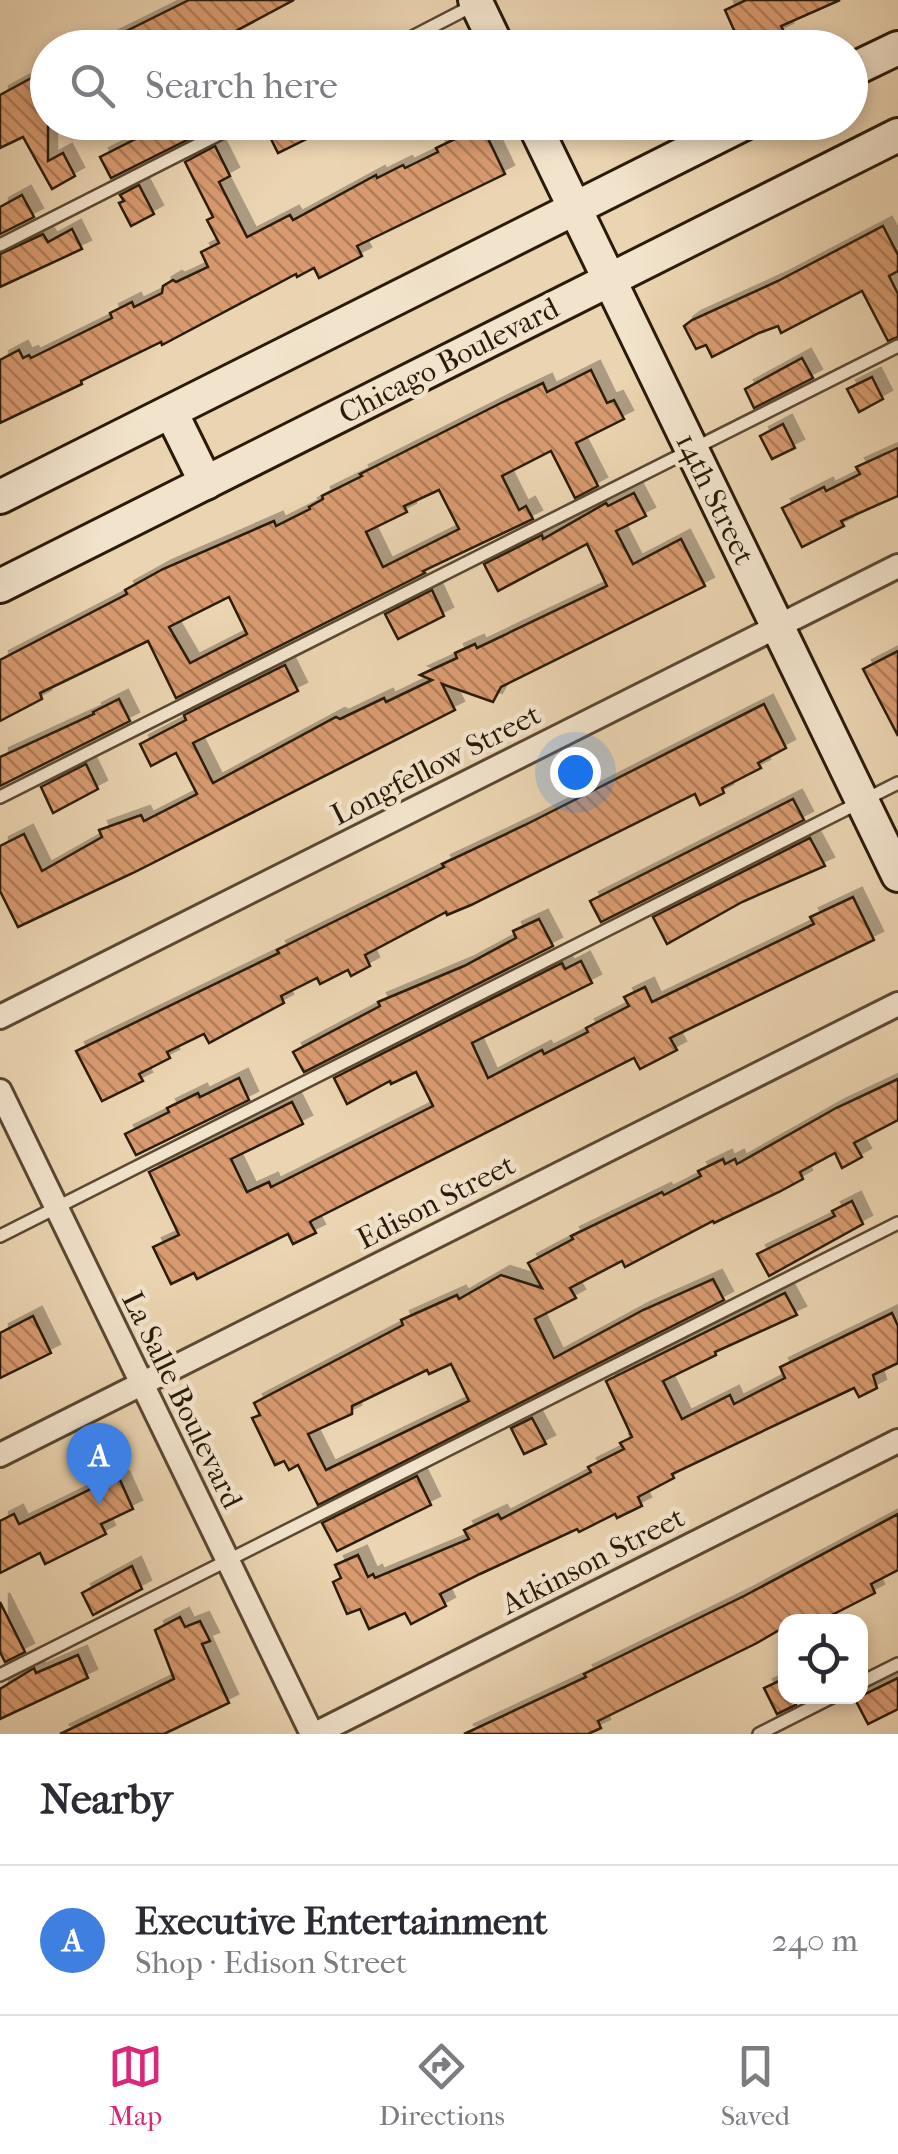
<!DOCTYPE html>
<html lang="en">
<head>
<meta charset="utf-8">
<style>
  :root { --surface:#fff; --page:#f2f2f3; --text:#2b2b33; --muted:#7c7c81; --line:#e1e1e2; --accent:#db2777 }
  body { margin:0; font-family:"IM FELL French Canon",serif; background:var(--page); color:var(--text) }
  .controls { position:absolute; right:30px; bottom:30px; display:grid; overflow:hidden; border-radius:20px; box-shadow:0 5px 15px #0003 }
  .controls button { width:90px; height:90px; display:grid; place-items:center; padding:0; border:0; border-bottom:2px solid var(--line); background:var(--surface); color:var(--text); font:50px sans-serif }
  .you { position:absolute; left:575px; top:772px; width:35px; height:35px; margin:-25px; border:8px solid #fff; border-radius:50%; background:#1a73e8; box-shadow:0 0 0 15px #1a73e833 }
  .badge { display:grid; place-items:center; width:65px; height:65px; border-radius:50%; background:var(--accent); color:#fff; font-size:32px; font-weight:700 }
  .pin { position:absolute; translate:-50% -82px; filter:drop-shadow(0 2px 5px #0008) }
  .pin::after { content:''; position:absolute; top:52px; width:35px; height:30px; background:inherit; clip-path:polygon(0 0,100% 0,50% 100%) }
  .list { margin:0; padding:0; list-style:none }
  h2 { display:flex; justify-content:space-between; align-items:center; height:130px; margin:0; padding:0 40px; font-size:42px }
  h2 small { font-size:32px; font-weight:400; color:var(--muted) }
  .list li { display:grid; grid-template-columns:65px 1fr auto; gap:30px; align-items:center; box-sizing:border-box; height:150px; padding:0 40px; border-top:2px solid var(--line) }
  .list b { display:block; font-size:38px; white-space:nowrap }
  .list p { margin:0; font-size:32px; white-space:nowrap; color:var(--muted) }
  .list em { font-size:32px; font-style:normal; color:var(--muted) }
  .icon { flex:none; width:55px; height:55px; fill:none; stroke:currentColor; stroke-width:2; stroke-linecap:round; stroke-linejoin:round }
  .map { position:relative; flex:none; width:898px; height:1734px; overflow:hidden }
  .search { position:absolute; background:var(--surface); box-shadow:0 5px 15px #0003; left:30px; right:30px; top:30px; height:110px; display:flex; align-items:center; gap:25px; box-sizing:border-box; padding:0 35px; border-radius:55px; color:var(--muted); font-size:38px }
  .sheet { height:280px; background:var(--surface) }
  nav { display:flex; justify-content:space-around; align-items:center; box-sizing:border-box; height:140px; border-top:2px solid var(--line); background:var(--surface); font-size:28px; color:var(--muted) }
  nav a { display:grid; justify-items:center; gap:5px }
  nav .on { color:var(--accent) }
  .map>svg:first-child { display:block }
  .building { fill:url(#building-back-hatch); stroke:#2a1a08; stroke-width:2.5; fill-rule:evenodd; filter:url(#shadow) }
  .lines { fill:none; stroke-linecap:round; stroke-linejoin:round }
  .lane-casing { stroke:#5a4832; stroke-width:16 }
  .street-casing { stroke:#5a4832; stroke-width:28 }
  .secondary-casing { stroke:#2a1a08; stroke-width:38 }
  .lane { stroke:#f2e3cc; stroke-width:11 }
  .street { stroke:#f2e3cc; stroke-width:22 }
  .secondary { stroke:#f2e3cc; stroke-width:32 }
  .labels { text-anchor:middle; dominant-baseline:central; stroke-width:9; stroke-linejoin:round; paint-order:stroke }
  .street-label { font-size:30px; fill:#2a1a08; stroke:#f2e3cc }
</style>
</head>
<body>
<div class="map">
<svg width="898" height="1734" viewBox="0 0 898 1734">
  <defs>
    <pattern id="building-back-hatch" width="6" height="6" patternUnits="userSpaceOnUse" patternTransform="scale(2.5)"><rect width="6" height="6" fill="#d99a6f"/><path d="M-1 5l2 2M0 0l6 6M5-1l2 2" fill="none" stroke="#b07d59"/></pattern>
    <filter id="shadow"><feDropShadow dx="9" dy="-9" stdDeviation="0" flood-color="#0004"/></filter>
  </defs>
  <rect width="100%" height="100%" fill="#ebd4b1"/>
  <filter id="stains"><feTurbulence type="fractalNoise" baseFrequency=".002" numOctaves="4"/><feColorMatrix values="0 0 0 0 .2 0 0 0 0 .09 0 0 0 0 .02 0 0 0 .5 -.17"/></filter>
  <radialGradient id="worn" r=".72"><stop offset=".6" stop-color="#630" stop-opacity="0"/><stop offset="1" stop-color="#630" stop-opacity=".3"/></radialGradient>
  <g class="building">
    <path d="M189 0H294L204 48H92Z"/>
    <path d="M746 0H840L781 26 784 32 751 48H742L725 10Z"/>
    <path d="M48 69V161L63 153 75 176 52 189 23 137 0 148V95Z"/>
    <path d="M169 122H203L207 130 111 178 100 157Z"/>
    <path d="M280 122H341L278 153 266 129Z"/>
    <path d="M482 126 505 174 357 246 362 256 319 278 314 268 297 277 296 274 162 345 161 342 81 381 82 384 0 423V360L19 350 23 358 29 355 31 358 112 318 110 313 132 302 134 307 162 293 163 286 173 280 176 282 208 267 201 252 219 243 207 220 213 217 185 162 215 146 230 176 219 182 247 237 290 215 293 220 376 175 377 178 403 165 405 168 438 152 436 148Z"/>
    <path d="M139 185 154 214 131 226 119 203 124 201 120 195Z"/>
    <path d="M22 195 34 217 0 234V207Z"/>
    <path d="M883 226 898 255V271L889 276 898 294V337L888 341 862 291 781 333 778 326 759 333 712 357 706 345 696 349 684 326 692 320 778 281Z"/>
    <path d="M72 229 82 249 0 287V254L43 234 48 242Z"/>
    <path d="M802 358 813 378 754 408 745 389Z"/>
    <path d="M591 370 607 403 614 400 624 419 576 443 598 486 575 498 551 451 502 476 519 510 526 506 533 519 423 571 425 573 176 698 148 641 40 693 42 699 0 721V660L127 594 125 590 163 569 274 521 276 526 310 509 309 507 323 499 322 496 362 476 360 474 503 402 543 383 547 392ZM439 490 459 529 383 567 366 532 407 512 404 506ZM229 597 247 634 190 663 169 627Z"/>
    <path d="M872 377 883 399 859 412 847 389Z"/>
    <path d="M783 424 795 448 772 459 760 436Z"/>
    <path d="M898 448V496L841 521 844 526 802 547 782 508 824 487 826 491 860 474 856 467Z"/>
    <path d="M634 493 646 516 616 531 633 564 681 539 705 586 501 687 493 702 442 684 455 710 133 873 18 927 0 891V846L24 834 42 871 102 837 99 830 141 815 144 821 197 794 176 753 151 766 140 744 186 720 184 715 285 665 298 691 193 743 213 783 336 717 340 719 384 698 386 702 432 680 420 675 457 658 455 653 475 644 477 648 607 586 587 544 498 591 484 564 542 535 543 539 606 503 608 506Z"/>
    <path d="M432 590 444 616 398 639 385 614Z"/>
    <path d="M898 651V736L863 669Z"/>
    <path d="M119 699 130 721 0 786V757L94 714 93 712Z"/>
    <path d="M764 704 786 748 758 763 761 768 722 788 724 793 700 805 695 794 471 905 447 915 446 912 365 955 370 966 351 976 348 970 320 984 317 978 281 996 284 1003 209 1043 204 1034 167 1052 170 1058 139 1074 143 1081 102 1101 76 1051 279 953 277 950 303 937 444 867 442 864 525 825Z"/>
    <path d="M86 764 98 789 53 813 41 787Z"/>
    <path d="M793 799 804 820 802 821 601 922 590 901Z"/>
    <path d="M810 838 825 866 742 902 667 944 653 917Z"/>
    <path d="M853 897 874 940 670 1038 677 1050 640 1069 634 1058 313 1220 310 1222 316 1233 293 1244 288 1234 197 1279 194 1273 171 1284 153 1247 179 1235 149 1172 292 1102 303 1124 231 1159 247 1192 269 1182 271 1187 433 1106 416 1072 391 1084 390 1081 347 1104 334 1078 562 963 565 969 581 961 592 983 472 1043 488 1078 542 1050 544 1054 588 1032 586 1028 629 1006 624 997 645 987 652 1002 814 924 810 917Z"/>
    <path d="M539 919 553 946 304 1072 293 1052 380 1006 378 1002 464 966 516 938 513 931Z"/>
    <path d="M239 1078 249 1100 136 1155 125 1134 169 1112 167 1108 198 1093 200 1097Z"/>
    <path d="M898 1079V1120L854 1143 862 1157 842 1168 835 1153 800 1172 803 1179 779 1192 714 1223 713 1221 625 1267 622 1261 570 1288 576 1298 535 1319 554 1358 643 1310 713 1279 724 1300 318 1505 298 1465 289 1470 284 1461 275 1465 252 1418 260 1415 254 1403 403 1325 401 1320 457 1295 459 1299 501 1275 542 1288 528 1263 573 1239 571 1236 662 1192 664 1195 701 1176 698 1171 723 1159 725 1164 735 1159 737 1164 836 1108ZM451 1364 469 1401 326 1470 308 1434 352 1414V1406L427 1370 429 1374Z"/>
    <path d="M852 1201 863 1224 769 1276 757 1254 835 1216 832 1211Z"/>
    <path d="M785 1293 797 1315 715 1352 716 1355 663 1381 682 1419 730 1395 734 1404 785 1378 780 1367 892 1313 898 1326V1363L873 1375 877 1388 859 1397 854 1388 672 1474 674 1478 638 1497 642 1506 617 1518 615 1514 579 1532 577 1529 480 1574 440 1594 446 1606 411 1624 405 1613 369 1629 360 1609 347 1614 333 1582 341 1578 335 1565 358 1555 368 1577 373 1574 375 1578 469 1539 464 1530 498 1514 501 1519 591 1472 588 1467 624 1449 620 1443 632 1437 606 1381Z"/>
    <path d="M33 1316 51 1353 0 1378V1333Z"/>
    <path d="M532 1418 546 1444 524 1454 511 1428Z"/>
    <path d="M417 1476 431 1505 337 1551 322 1523Z"/>
    <path d="M120 1480 133 1509 101 1524 106 1534 45 1564 40 1553 0 1573V1521L14 1514 19 1524 93 1488Z"/>
    <path d="M898 1514V1570L871 1584 875 1593 818 1622H786V1626L757 1643 598 1721 601 1728 588 1734H464L586 1677 584 1674 744 1596Z"/>
    <path d="M132 1566 142 1589 93 1615 82 1593Z"/>
    <path d="M0 1602 25 1652 5 1662 0 1652Z"/>
    <path d="M180 1617 185 1627 200 1621 210 1641 202 1644 229 1703 164 1734H60L174 1679 155 1630Z"/>
    <path d="M78 1655 88 1678 0 1719V1689L34 1668 36 1673Z"/>
    <path d="M898 1678V1709L868 1724 855 1699Z"/>
    <path d="M783 1679 786 1696H792L796 1705 777 1714 764 1688Z"/>
  </g>
  <g class="lines">
    <g class="lane-casing">
      <g id="lane">
        <path d="M391 48 476 4"/>
        <path d="M0 245 243 122"/>
        <path d="M0 797 898 346"/>
        <path d="M0 1236 898 783"/>
        <path d="M0 1675 898 1223"/>
        <path d="M860 1683 898 1664"/>
        <path d="M759 1734 834 1696"/>
      </g>
    </g>
    <g class="street-casing">
      <g id="street">
        <path d="M0 1017 898 566"/>
        <path d="M0 1091 312 1734"/>
        <path d="M0 1455 898 1004"/>
        <path d="M315 1734 898 1441"/>
      </g>
    </g>
    <g class="secondary-casing">
      <g id="secondary">
        <path d="M475 0 498 48"/>
        <path d="M850 71 898 48"/>
        <path d="M533 122 898 875"/>
        <path d="M171 412 206 483"/>
        <path d="M0 497 747 122"/>
        <path d="M0 586 898 135"/>
      </g>
    </g>
    <use href="#lane" class="lane"/>
    <use href="#street" class="street"/>
    <use href="#secondary" class="secondary"/>
  </g>
  <g class="labels">
    <g class="street-label">
      <text transform="translate(449 361) rotate(-27)">Chicago Boulevard</text>
      <text transform="translate(715 499) rotate(64)">14th Street</text>
      <text transform="translate(436 765) rotate(-27)">Longfellow Street</text>
      <text transform="translate(436 1202) rotate(-27)">Edison Street</text>
      <text transform="translate(182 1400) rotate(64)">La Salle Boulevard</text>
      <text transform="translate(593 1561) rotate(-27)">Atkinson Street</text>
    </g>
  </g>
  <rect width="100%" height="100%" filter="url(#stains)"/>
  <rect width="100%" height="100%" fill="url(#worn)"/>
</svg>
<div class="controls">
<button><svg class="icon" aria-label="locate" viewBox="0 0 24 24"><circle cx="12" cy="12" r="6"/><path d="M12 2v4M12 18v4M2 12h4M18 12h4"/></svg></button>
</div>
<div class="you"></div>
<div class="pin badge" style="left:99px;top:1505px;background:#3f7fe0">A</div>
<div class="search"><svg class="icon" aria-label="search" viewBox="0 0 24 24"><circle cx="10" cy="10" r="6"/><path d="M15 15l6 6"/></svg>Search here</div>
</div>
<section class="sheet">
<h2>Nearby<small></small></h2>
<ul class="list">
<li><span class="badge" style="background:#3f7fe0">A</span><div><b>Executive Entertainment</b><p>Shop · Edison Street</p></div><em>240 m</em></li>
</ul>
</section>
<nav>
<a class="on"><svg class="icon" aria-label="map" viewBox="0 0 24 24"><path d="M3 6l6-2 6 2 6-2v14l-6 2-6-2-6 2zM9 4v14M15 6v14"/></svg>Map</a>
<a><svg class="icon" aria-label="directions" viewBox="0 0 24 24"><path d="M12 3l9 9-9 9-9-9zM9 14v-3h6M13 9l2 2-2 2"/></svg>Directions</a>
<a><svg class="icon" aria-label="saved" viewBox="0 0 24 24"><path d="M7 4h10v16l-5-4-5 4z"/></svg>Saved</a>
</nav>
</body>
</html>
